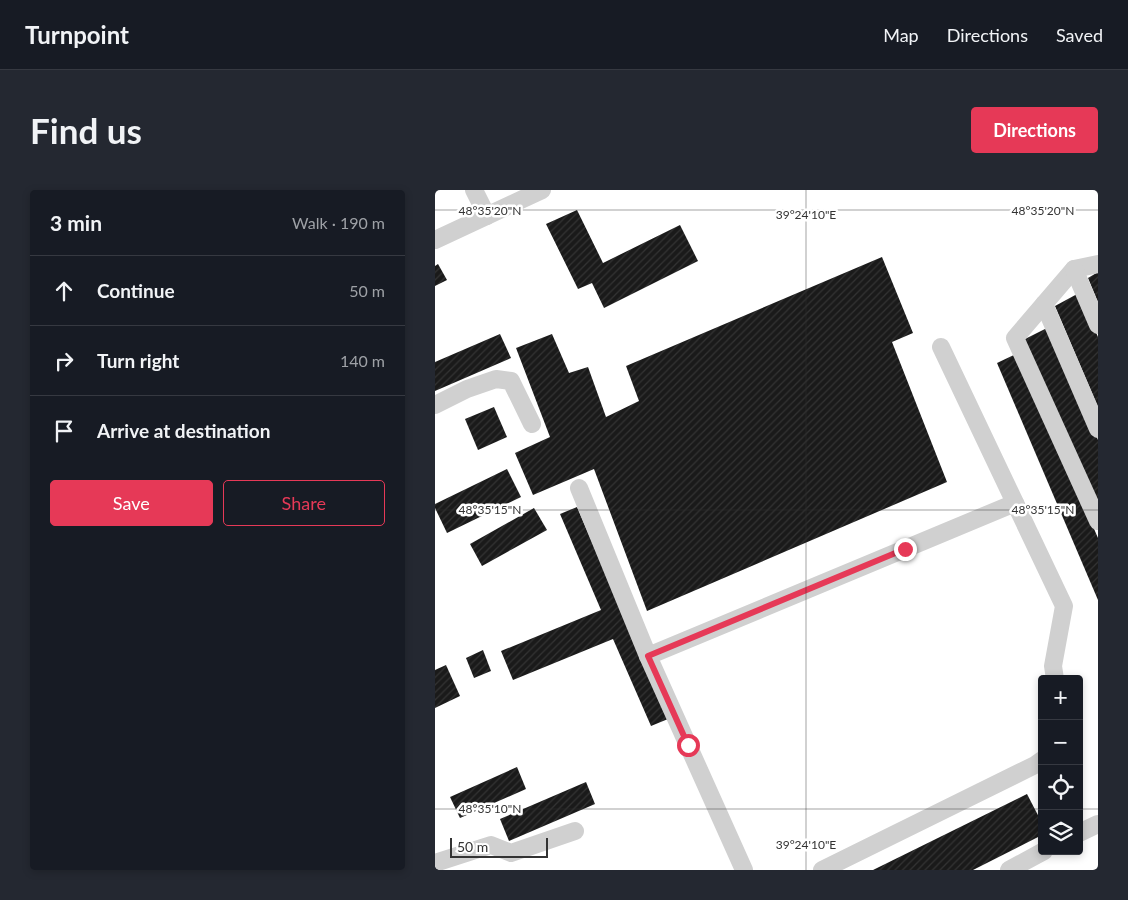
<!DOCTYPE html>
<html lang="en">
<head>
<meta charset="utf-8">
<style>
  :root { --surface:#171b24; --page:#242831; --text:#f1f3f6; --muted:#9ea1a6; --line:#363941; --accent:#e63957 }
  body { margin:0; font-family:Lato,sans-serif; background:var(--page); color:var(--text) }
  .controls { position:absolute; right:15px; bottom:15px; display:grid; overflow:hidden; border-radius:5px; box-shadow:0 2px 8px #0003 }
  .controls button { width:45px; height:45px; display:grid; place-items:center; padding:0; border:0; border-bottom:1px solid var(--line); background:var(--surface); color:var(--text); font:25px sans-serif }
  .scale { position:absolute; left:15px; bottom:12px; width:98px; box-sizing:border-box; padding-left:5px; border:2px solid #333; border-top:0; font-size:14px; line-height:18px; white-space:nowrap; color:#333; -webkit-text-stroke:4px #fff; paint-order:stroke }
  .stop { position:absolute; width:15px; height:15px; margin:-11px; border:4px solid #e63957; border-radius:50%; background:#fff }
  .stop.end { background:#e63957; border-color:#fff; box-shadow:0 1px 5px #0008 }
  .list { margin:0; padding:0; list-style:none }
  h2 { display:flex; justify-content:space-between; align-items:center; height:65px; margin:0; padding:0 20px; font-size:21px }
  h2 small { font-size:16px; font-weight:400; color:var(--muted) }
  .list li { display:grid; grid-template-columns:32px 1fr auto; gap:15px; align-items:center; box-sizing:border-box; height:70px; padding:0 20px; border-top:1px solid var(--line) }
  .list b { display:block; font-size:19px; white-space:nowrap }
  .list em { font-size:16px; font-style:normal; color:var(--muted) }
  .actions { display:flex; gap:10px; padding:15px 20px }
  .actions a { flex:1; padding:11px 0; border:1px solid var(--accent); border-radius:5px; text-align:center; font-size:18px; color:var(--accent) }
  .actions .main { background:var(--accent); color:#fff }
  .icon { flex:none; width:28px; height:28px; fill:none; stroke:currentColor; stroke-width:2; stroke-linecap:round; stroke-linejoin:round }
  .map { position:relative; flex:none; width:663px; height:680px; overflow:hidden; border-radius:5px }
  header { display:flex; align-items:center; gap:30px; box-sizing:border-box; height:70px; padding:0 25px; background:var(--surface); border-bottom:1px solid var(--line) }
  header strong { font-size:24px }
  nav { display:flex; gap:28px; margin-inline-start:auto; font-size:18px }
  .intro { display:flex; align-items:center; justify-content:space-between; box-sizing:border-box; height:120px; padding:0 30px }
  h1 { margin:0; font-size:35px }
  .button { padding:12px 22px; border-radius:5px; background:var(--accent); color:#fff; font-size:18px; font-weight:700 }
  main { display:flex; gap:30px; padding:0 30px }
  aside { flex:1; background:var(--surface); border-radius:5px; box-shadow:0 2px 8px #0003 }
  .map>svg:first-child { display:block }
  .building { fill:url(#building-hatch) }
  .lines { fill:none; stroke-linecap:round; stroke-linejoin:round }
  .minor { stroke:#d0d0d0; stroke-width:18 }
  .route { stroke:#e63957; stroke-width:6 }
  .ticks { fill:none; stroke:#333; stroke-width:1; stroke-opacity:0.45 }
  .ticks-label { font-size:12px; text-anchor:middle; fill:#333; stroke:#fff; stroke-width:5; stroke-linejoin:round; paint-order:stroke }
</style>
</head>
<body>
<header>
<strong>Turnpoint</strong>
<nav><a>Map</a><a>Directions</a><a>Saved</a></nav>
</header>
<div class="intro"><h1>Find us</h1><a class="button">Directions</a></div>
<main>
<aside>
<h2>3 min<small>Walk · 190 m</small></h2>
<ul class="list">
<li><svg class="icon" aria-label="ahead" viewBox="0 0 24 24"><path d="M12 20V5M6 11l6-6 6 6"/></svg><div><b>Continue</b></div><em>50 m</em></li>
<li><svg class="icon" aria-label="right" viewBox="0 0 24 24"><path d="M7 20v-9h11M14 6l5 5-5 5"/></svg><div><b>Turn right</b></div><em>140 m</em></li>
<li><svg class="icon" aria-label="arrive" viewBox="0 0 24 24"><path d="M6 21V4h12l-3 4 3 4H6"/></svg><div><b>Arrive at destination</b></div></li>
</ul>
<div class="actions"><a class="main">Save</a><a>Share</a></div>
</aside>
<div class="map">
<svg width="663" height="680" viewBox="0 0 663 680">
  <defs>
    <pattern id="building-hatch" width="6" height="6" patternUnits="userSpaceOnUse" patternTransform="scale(1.25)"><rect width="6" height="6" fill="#1a1a1a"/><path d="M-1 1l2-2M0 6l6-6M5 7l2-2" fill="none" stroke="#333"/></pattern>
  </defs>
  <rect width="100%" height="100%" fill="#fff"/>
  <g class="building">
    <path d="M142 20 168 73 245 35 263 71 169 118 157 93 143 99 111 34Z"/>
    <path d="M447 67 478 143 457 152 512 292 212 421 159 279 98 305 80 263 115 247 81 158 117 144 134 183 153 177 171 227 204 211 191 176Z"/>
    <path d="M3 74 12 90 0 96V76Z"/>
    <path d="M663 82V112L653 88Z"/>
    <path d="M644 103 663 147V217L620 116Z"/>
    <path d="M614 137 663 250V322L588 150Z"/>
    <path d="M65 144 76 168 0 201V172Z"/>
    <path d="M583 163 663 348V410L562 173Z"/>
    <path d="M59 217 72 247 43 260 30 229Z"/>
    <path d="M72 279 86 307 12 343 0 318V314Z"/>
    <path d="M142 317 233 529 216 536 178 449 78 490 66 461 166 420 125 324Z"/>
    <path d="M99 318 112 340 47 376 35 354Z"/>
    <path d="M48 460 56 481 39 488 31 468Z"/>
    <path d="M11 475 25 506 0 518V480Z"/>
    <path d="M82 577 91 599 25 628 15 607Z"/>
    <path d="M151 592 160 614 74 651 65 629Z"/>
    <path d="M592 604 607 633V645L538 680H438Z"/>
  </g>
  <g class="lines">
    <g class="minor">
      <path d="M39 0 52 26"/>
      <path d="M0 50 107 0"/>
      <path d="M663 74 639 79 580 148 663 331"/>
      <path d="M639 79 663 135"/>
      <path d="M609 114 663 239"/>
      <path d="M506 157 629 416 618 476 620 489"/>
      <path d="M0 215 32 199 61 189 76 191 97 234"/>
      <path d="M144 298 213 466 309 680"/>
      <path d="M213 466 580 313"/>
      <path d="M644 643 663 634"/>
      <path d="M0 673 56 655 76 663 140 641"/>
      <path d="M387 680 600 575 607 570"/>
      <path d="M574 680 609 661"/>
    </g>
  </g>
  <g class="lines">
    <path class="route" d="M253 555 213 466 470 359"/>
  </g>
  <path class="ticks" d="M371 0V680M0 20H663M0 320H663M0 619H607M644 619H663"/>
  <g class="ticks-label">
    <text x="55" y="25">48°35'20"N</text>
    <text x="608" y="25">48°35'20"N</text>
    <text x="371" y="29">39°24'10"E</text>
    <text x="55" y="324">48°35'15"N</text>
    <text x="608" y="324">48°35'15"N</text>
    <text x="55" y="623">48°35'10"N</text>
    <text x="371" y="659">39°24'10"E</text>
  </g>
</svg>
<div class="controls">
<button>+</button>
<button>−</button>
<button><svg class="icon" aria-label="locate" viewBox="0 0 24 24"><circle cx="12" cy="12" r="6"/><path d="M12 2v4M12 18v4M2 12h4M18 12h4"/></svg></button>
<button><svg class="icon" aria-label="layers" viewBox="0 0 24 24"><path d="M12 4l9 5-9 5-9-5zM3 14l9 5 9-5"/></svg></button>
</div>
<div class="scale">50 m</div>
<div class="stop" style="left:253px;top:555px"></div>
<div class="stop end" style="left:470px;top:359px"></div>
</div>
</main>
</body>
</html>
